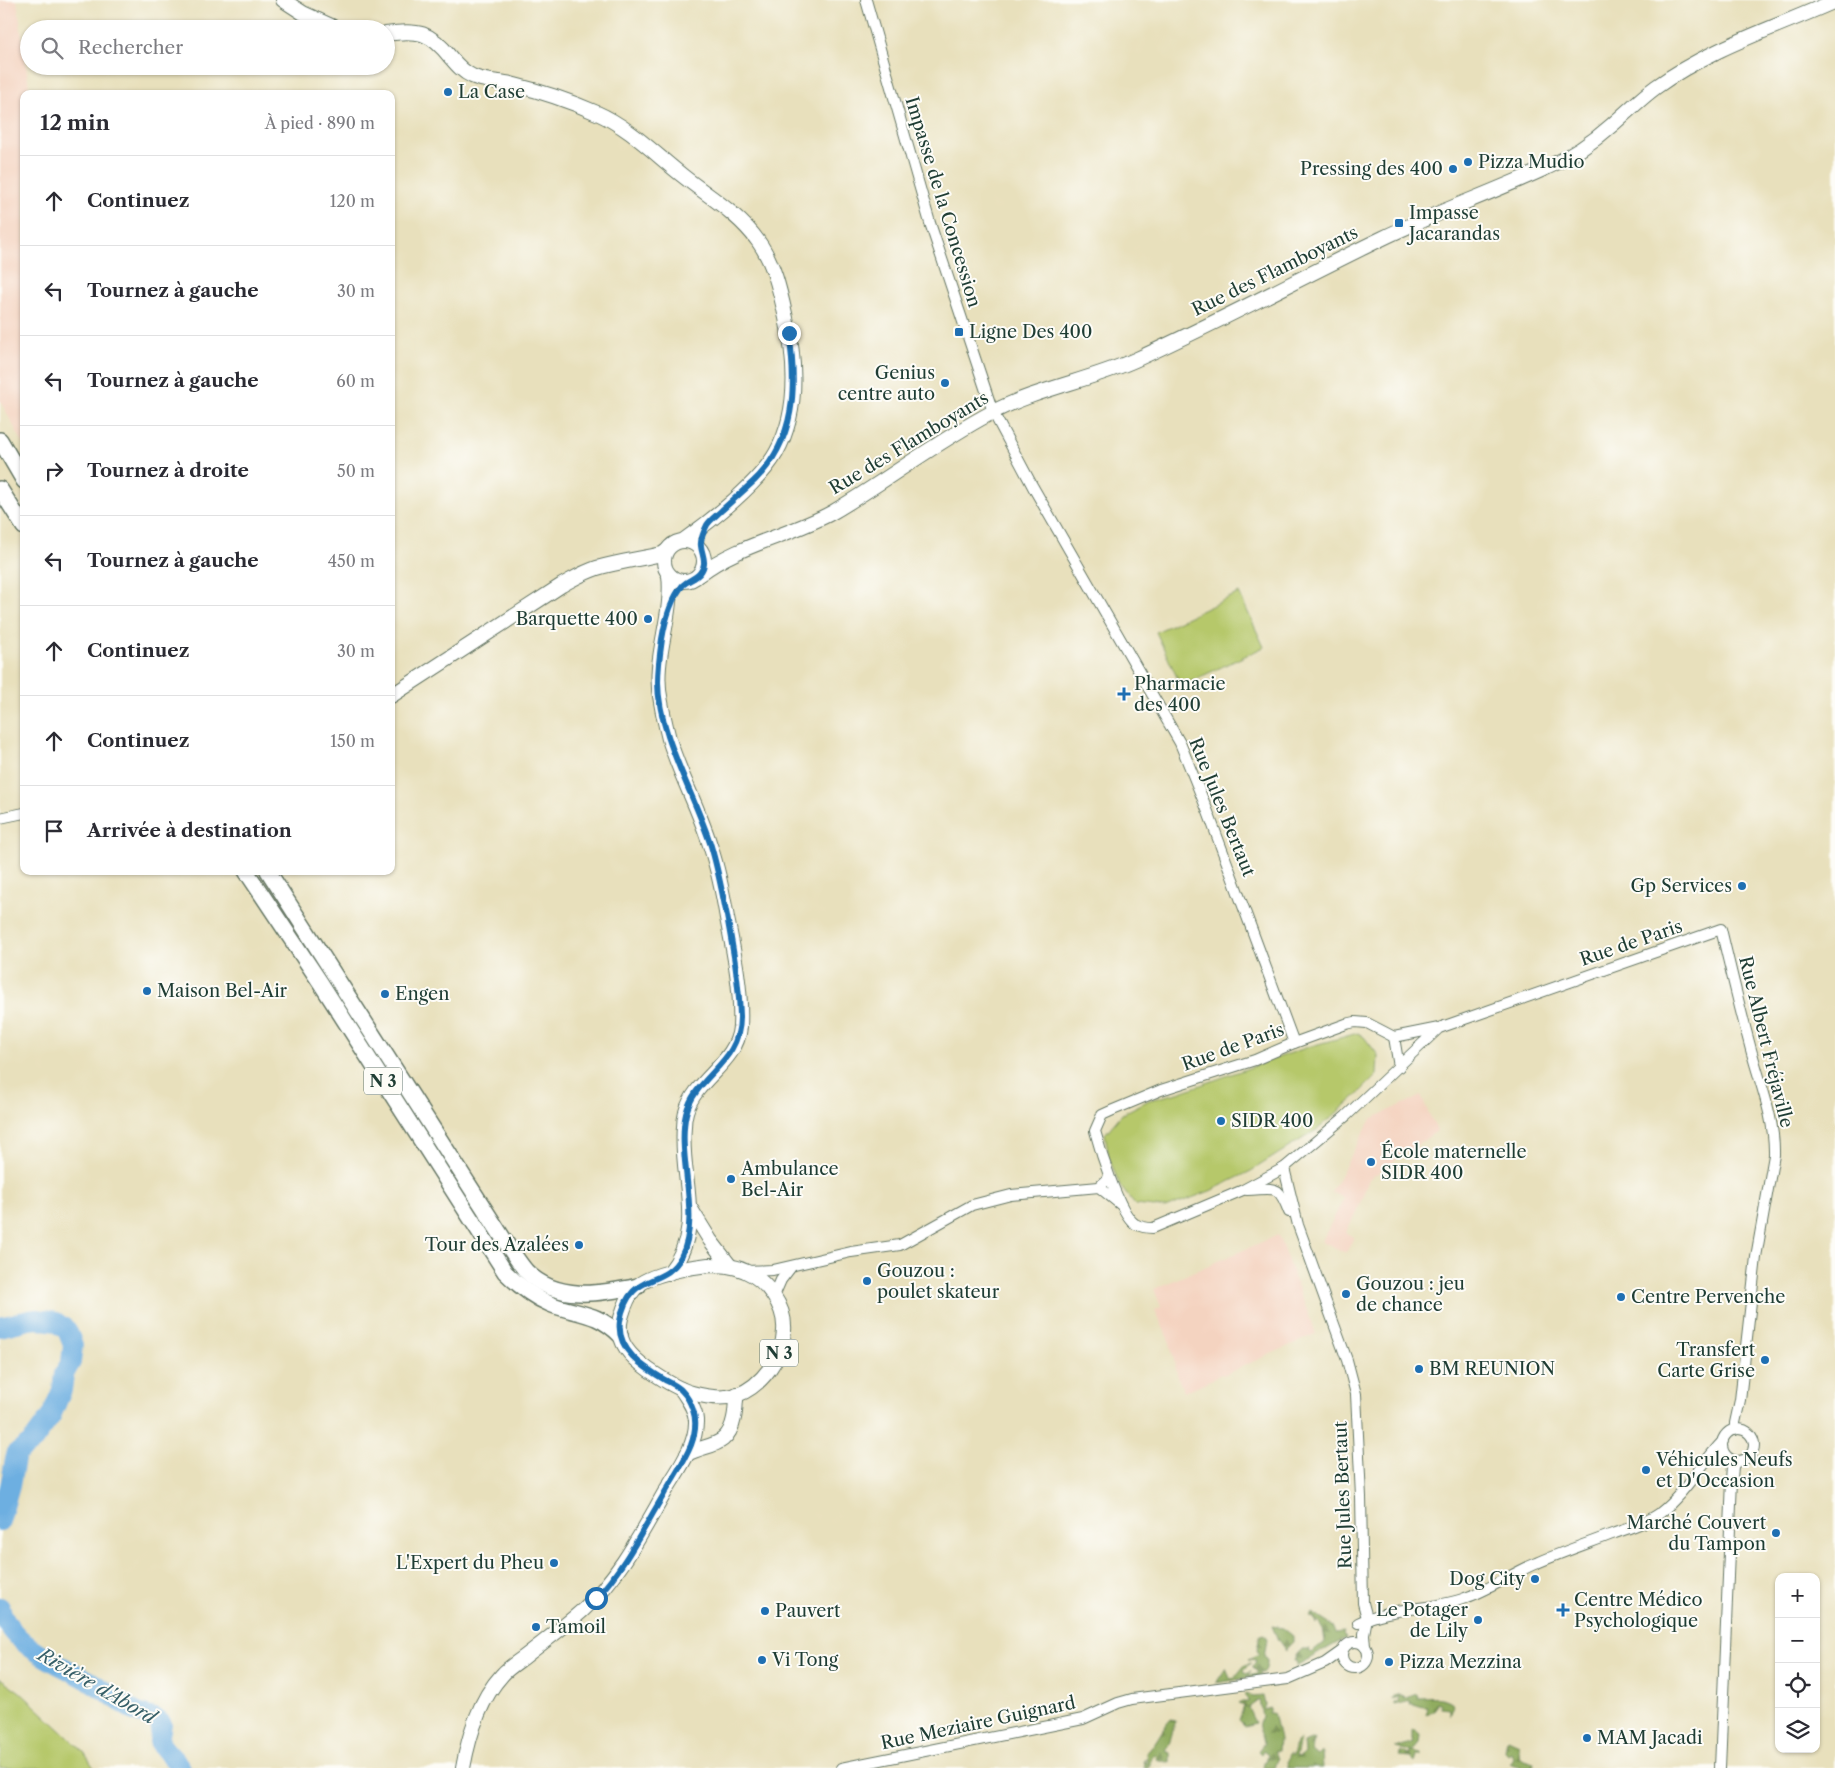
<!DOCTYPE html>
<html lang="fr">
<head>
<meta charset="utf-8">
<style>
  :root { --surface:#fff; --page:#f7f7f7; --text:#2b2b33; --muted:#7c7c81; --line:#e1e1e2 }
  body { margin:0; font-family:"Libre Caslon Text",serif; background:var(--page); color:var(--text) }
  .controls { position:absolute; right:15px; bottom:15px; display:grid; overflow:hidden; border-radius:10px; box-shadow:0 1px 4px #0004 }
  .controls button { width:45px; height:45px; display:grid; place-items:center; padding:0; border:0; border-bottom:1px solid var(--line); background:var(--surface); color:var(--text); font:25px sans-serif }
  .stop { position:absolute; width:15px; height:15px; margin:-11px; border:4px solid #1f6fb2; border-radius:50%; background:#fff }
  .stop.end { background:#1f6fb2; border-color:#fff; box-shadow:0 1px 5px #0008 }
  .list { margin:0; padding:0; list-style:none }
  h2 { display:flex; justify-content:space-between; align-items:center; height:65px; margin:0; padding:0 20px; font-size:21px }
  h2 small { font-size:16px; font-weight:400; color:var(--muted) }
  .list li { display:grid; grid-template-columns:32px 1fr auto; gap:15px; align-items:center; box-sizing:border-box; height:90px; padding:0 20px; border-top:1px solid var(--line) }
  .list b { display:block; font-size:19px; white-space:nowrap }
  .list em { font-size:16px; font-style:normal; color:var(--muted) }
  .icon { flex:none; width:28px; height:28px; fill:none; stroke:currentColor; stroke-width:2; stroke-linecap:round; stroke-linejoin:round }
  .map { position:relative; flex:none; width:1835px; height:1768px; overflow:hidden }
  .search { position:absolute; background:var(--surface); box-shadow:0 1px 4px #0004; left:20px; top:20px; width:375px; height:55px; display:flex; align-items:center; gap:12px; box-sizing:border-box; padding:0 18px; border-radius:28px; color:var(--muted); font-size:19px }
  .panel { position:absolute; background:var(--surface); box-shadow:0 1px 4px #0004; left:20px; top:90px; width:375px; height:785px; border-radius:10px }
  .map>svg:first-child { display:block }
  .built { fill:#f4d3c0 }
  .forest { fill:url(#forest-firs); stroke:#58744a }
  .park { fill:#b6c86b; stroke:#6a8250 }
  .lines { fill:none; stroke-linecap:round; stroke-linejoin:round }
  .river { stroke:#6dafe1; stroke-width:20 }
  .minor-casing { stroke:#657664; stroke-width:12 }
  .major-casing { stroke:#657664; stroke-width:16 }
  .highway-casing { stroke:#657664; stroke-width:18 }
  .minor { stroke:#fff; stroke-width:10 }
  .major { stroke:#fff; stroke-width:14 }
  .highway { stroke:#fff; stroke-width:15 }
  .route { stroke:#1f6fb2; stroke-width:6 }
  .poi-dot { fill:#1f6fb2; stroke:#fdfcf7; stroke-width:2 }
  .labels { text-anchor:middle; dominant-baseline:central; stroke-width:4; stroke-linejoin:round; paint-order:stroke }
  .shield { fill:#fdfcf7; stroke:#62766e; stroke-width:1 }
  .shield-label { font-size:16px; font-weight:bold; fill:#1f3d34 }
  .poi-label { font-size:18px; fill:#1f3d34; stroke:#fdfcf7; text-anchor:start }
  .street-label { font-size:18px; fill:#1f3d34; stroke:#fdfcf7 }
  .water-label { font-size:19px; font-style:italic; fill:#365f68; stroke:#fdfcf7 }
</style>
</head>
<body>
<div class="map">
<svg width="1835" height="1768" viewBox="0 0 1835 1768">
  <defs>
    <pattern id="forest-firs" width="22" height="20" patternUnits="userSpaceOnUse" patternTransform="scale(1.25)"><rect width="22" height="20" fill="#90ac5f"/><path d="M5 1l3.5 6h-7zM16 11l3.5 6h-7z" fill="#758d4f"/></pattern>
  </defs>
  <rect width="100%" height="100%" fill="#fdfcf7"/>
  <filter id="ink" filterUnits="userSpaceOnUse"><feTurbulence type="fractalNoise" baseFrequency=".02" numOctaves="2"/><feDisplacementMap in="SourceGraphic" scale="10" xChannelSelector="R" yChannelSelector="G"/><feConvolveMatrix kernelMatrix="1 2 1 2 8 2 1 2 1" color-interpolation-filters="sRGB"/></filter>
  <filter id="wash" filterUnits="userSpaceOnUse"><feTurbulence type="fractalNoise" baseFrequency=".0096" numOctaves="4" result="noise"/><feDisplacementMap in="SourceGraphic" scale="20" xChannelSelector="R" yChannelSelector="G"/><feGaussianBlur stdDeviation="1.12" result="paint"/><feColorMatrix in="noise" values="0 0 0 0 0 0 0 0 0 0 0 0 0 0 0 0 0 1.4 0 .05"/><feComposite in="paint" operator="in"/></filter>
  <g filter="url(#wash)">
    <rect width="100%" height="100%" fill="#e8e0bc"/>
    <g class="built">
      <path d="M0 0H17L30 94H24V445L0 401Z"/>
      <path d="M1421 1096 1437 1131 1369 1179 1359 1206 1346 1232 1354 1237 1346 1253 1322 1241 1344 1198 1331 1192 1371 1119Z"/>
      <path d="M1278 1235 1316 1334 1223 1375 1222 1374 1216 1376 1217 1377 1184 1392 1178 1378 1170 1343 1155 1310 1161 1307 1154 1289Z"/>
    </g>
    <g class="forest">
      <path d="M1312 1613 1334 1627 1336 1633 1344 1632 1343 1635 1346 1638 1296 1666 1297 1661H1294L1297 1654 1302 1649H1310L1309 1651 1312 1653 1325 1642 1323 1628 1318 1622H1316V1625L1314 1619 1310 1617Z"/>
      <path d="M1272 1626 1283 1628 1293 1636V1642L1286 1649V1651L1278 1640Z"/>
      <path d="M1264 1634 1267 1639 1264 1657 1267 1659C1267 1665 1267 1669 1263 1673L1260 1672V1676L1216 1683 1226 1668 1230 1677 1234 1678 1245 1665 1251 1663 1244 1670 1246 1674 1252 1672 1248 1676 1254 1675 1258 1673 1252 1667 1255 1664 1256 1660 1248 1659 1259 1654 1257 1650 1260 1635Z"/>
      <path d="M1247 1693 1253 1697 1263 1696 1265 1705 1263 1710 1271 1708 1269 1713H1273L1279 1740 1278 1751H1274L1277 1759 1274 1768H1263L1264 1763 1266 1762 1268 1754 1263 1750 1261 1754 1258 1751 1264 1743C1263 1733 1254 1727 1262 1717L1259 1700 1248 1708 1255 1723 1245 1726 1239 1720 1244 1706 1238 1704 1242 1702H1248L1249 1700 1244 1694Z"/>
      <path d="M1395 1694H1398L1405 1697 1403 1699 1417 1694 1418 1698C1430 1698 1445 1695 1454 1704L1450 1715V1708L1441 1707V1704L1437 1702 1435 1709 1426 1715 1428 1707C1421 1708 1415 1703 1410 1704L1411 1701 1394 1705V1703L1398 1702V1697L1391 1699Z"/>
      <path d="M1171 1719 1176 1720C1172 1731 1172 1742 1165 1750L1170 1752V1763L1156 1759 1157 1754 1151 1758 1150 1765 1147 1768H1144L1143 1759 1144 1758 1145 1763H1147L1146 1753C1153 1749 1163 1727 1171 1719Z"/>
      <path d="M1412 1729 1420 1735 1419 1743 1412 1751 1421 1753V1755H1417L1415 1763 1410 1758 1399 1757 1402 1752 1409 1755 1411 1751 1396 1748 1413 1742 1412 1740Z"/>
      <path d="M1314 1739 1312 1751 1318 1756 1322 1752 1323 1768H1288L1287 1761 1289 1754 1293 1756 1296 1743 1300 1740 1296 1757 1301 1756 1304 1753 1303 1743Z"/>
      <path d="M1507 1739 1518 1744C1518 1761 1519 1758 1534 1763L1533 1768H1521L1510 1763 1513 1757 1511 1752 1508 1754 1505 1751Z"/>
    </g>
    <g class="park">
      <path d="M1239 593 1264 647 1181 686 1156 632Z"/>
      <path d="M1358 1033 1364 1037 1378 1055 1377 1075 1354 1098 1318 1129 1251 1171 1210 1191 1165 1208 1135 1205 1120 1186 1109 1158 1105 1134 1122 1114 1149 1100 1178 1093 1311 1046Z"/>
      <path d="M0 1678 20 1692 84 1752 94 1768H0Z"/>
    </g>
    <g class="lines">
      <g class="river">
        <path d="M0 1327 29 1320 37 1319 56 1322 67 1330 73 1345 71 1362 64 1374 62 1390 51 1416 32 1442 16 1454 10 1486 0 1521"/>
        <path d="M0 1607C10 1646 59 1664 90 1681 105 1690 119 1702 134 1711 144 1717 154 1715 162 1724L159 1741C165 1752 174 1758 181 1768"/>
      </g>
    </g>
  </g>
  <g filter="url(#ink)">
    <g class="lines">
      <g class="minor-casing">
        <g id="minor">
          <path d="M866 0 930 223 993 412 1033 487 1180 743 1208 812 1294 1043"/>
          <path d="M0 818 24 813"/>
          <path d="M1439 1028 1346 1116 1284 1168 1243 1190 1153 1228C1146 1228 1141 1227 1135 1224 1119 1213 1100 1150 1095 1131L1102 1115 1113 1110 1161 1090 1255 1060 1294 1043 1346 1024 1355 1022 1367 1023 1394 1037 1439 1028 1721 929C1730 967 1739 1005 1749 1042 1758 1079 1775 1116 1774 1155L1756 1257 1740 1400 1735 1423V1430"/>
          <path d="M1394 1037 1399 1067"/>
          <path d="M1284 1168 1298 1225 1347 1360 1356 1394 1361 1497 1363 1603 1367 1618 1364 1634 1365 1647"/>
          <path d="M1099 1187 1120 1204"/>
          <path d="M1247 1190C1276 1189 1278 1183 1289 1212"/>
          <path d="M747 1271 773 1270 851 1252 900 1245 972 1205 1011 1195 1099 1187 1109 1178"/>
          <path d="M774 1296 781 1280 791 1267"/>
          <circle cx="1738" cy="1445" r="16"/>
          <path d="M1358 1623C1391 1606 1431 1611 1465 1598 1490 1590 1512 1573 1537 1563 1562 1552 1589 1543 1615 1533 1630 1528 1648 1522 1660 1513 1685 1493 1701 1464 1723 1441"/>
          <circle cx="1355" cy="1655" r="13"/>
          <path d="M841 1768 1083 1719 1118 1703 1132 1699 1288 1679 1325 1663 1342 1651"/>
          <path d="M1720 1768 1732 1480 1733 1466 1737 1461"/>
        </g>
      </g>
      <g class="major-casing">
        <g id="major">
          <path d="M283 0 303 13 338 29"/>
          <path d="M386 34C418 29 431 32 451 58 457 65 463 72 472 76 484 82 498 81 511 84 540 91 570 101 597 113 629 127 656 155 683 176 708 196 739 214 758 241 774 263 780 291 786 318 796 362 799 412 776 453 759 483 712 520 684 540"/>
          <circle cx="684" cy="561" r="20"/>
          <path d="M700 574C739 544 790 536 833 512 886 481 936 442 991 413 1036 389 1088 381 1135 360 1219 322 1300 278 1383 238 1437 212 1494 192 1548 167 1571 157 1594 141 1612 125 1627 112 1641 98 1656 87 1710 48 1775 28 1835 1"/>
          <path d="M669 575C674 618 651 659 661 702 663 714 666 727 669 739 680 775 699 809 710 845 718 869 723 894 727 918 734 953 742 991 740 1027 737 1063 695 1079 686 1112 685 1116 684 1122 684 1127 679 1178 707 1226 669 1273"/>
          <path d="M391 696 562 585C573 579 584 572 597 568 618 562 640 559 662 554L665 552"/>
          <path d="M689 1206 710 1240 730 1266"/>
          <path d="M708 1265C721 1265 732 1265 745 1271 766 1280 786 1306 784 1331 783 1356 762 1386 737 1395 724 1399 706 1397 692 1393 677 1389 662 1379 649 1370 631 1357 615 1342 621 1318 624 1307 628 1296 636 1287 650 1274 689 1267 708 1265Z"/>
          <path d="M687 1454C709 1443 728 1448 734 1418 736 1410 735 1402 737 1394"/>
          <path d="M463 1768C469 1735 479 1700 502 1675 508 1668 516 1663 523 1658 543 1642 564 1627 583 1610 619 1577 641 1534 665 1492 677 1471 697 1446 696 1420 695 1408 687 1398 681 1389"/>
        </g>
      </g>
      <g class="highway-casing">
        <g id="highway">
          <path d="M0 440 24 481"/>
          <path d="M0 489 24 527"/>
          <path d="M246 871 320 982 505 1272C518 1285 533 1297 550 1304 578 1315 596 1311 620 1335"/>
          <path d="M268 871 510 1249C515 1256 520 1264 526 1271 556 1302 601 1294 638 1286"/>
        </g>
      </g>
      <use href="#minor" class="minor"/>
      <use href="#major" class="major"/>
      <use href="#highway" class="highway"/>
    </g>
  </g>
  <g class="lines" filter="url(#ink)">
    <path class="route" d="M596 1598C624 1568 642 1531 663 1496 672 1479 684 1463 691 1445 695 1434 697 1421 693 1410 691 1404 687 1396 682 1391 678 1386 671 1383 665 1380 643 1367 616 1350 620 1321 629 1270 664 1289 681 1257 702 1217 676 1156 686 1114 695 1075 741 1064 740 1016 739 982 733 949 727 916 722 892 718 869 711 846 695 795 658 735 658 682 658 668 660 653 662 639 665 621 671 599 683 585 688 580 695 579 700 573 708 563 702 556 701 546 700 540 704 531 707 525 710 520 717 515 722 510 733 500 743 491 754 481 796 440 797 387 789 333"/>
  </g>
  <g class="poi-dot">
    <circle cx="448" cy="92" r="5"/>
    <circle cx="1468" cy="162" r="5"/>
    <circle cx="1453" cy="169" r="5"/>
    <rect x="1394" y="218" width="10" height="10" rx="2.5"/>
    <rect x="954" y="327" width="10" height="10" rx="2.5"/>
    <circle cx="945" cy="383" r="5"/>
    <circle cx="648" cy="619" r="5"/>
    <path d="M1121.5 686.5h5v5h5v5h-5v5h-5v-5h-5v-5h5z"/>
    <circle cx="1742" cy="886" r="5"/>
    <circle cx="147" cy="991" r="5"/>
    <circle cx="385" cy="994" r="5"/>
    <circle cx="1221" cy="1121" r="5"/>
    <circle cx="1371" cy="1162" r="5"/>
    <circle cx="731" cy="1179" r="5"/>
    <circle cx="579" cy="1245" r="5"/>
    <circle cx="867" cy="1281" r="5"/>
    <circle cx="1346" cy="1294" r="5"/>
    <circle cx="1621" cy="1297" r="5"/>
    <circle cx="1765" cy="1360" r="5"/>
    <circle cx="1419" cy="1369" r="5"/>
    <circle cx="1646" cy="1470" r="5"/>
    <circle cx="1776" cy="1533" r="5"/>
    <circle cx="554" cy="1563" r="5"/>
    <circle cx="1535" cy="1579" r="5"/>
    <path d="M1560.5 1602.5h5v5h5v5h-5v5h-5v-5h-5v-5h5z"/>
    <circle cx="765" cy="1611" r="5"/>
    <circle cx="1478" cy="1620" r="5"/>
    <circle cx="536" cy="1627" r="5"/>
    <circle cx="762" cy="1660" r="5"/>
    <circle cx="1389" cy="1662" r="5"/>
    <circle cx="1587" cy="1738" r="5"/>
  </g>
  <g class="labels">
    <g class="shield">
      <rect x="364" y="1067.5" width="38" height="27" rx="4"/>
      <rect x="760" y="1339.5" width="38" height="27" rx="4"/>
    </g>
    <g class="shield-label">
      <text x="383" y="1081">N 3</text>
      <text x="779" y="1353">N 3</text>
    </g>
    <g class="poi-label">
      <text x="458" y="92">La Case</text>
      <text x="1478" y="162">Pizza Mudio</text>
      <text x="1443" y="169" text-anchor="end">Pressing des 400</text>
      <text x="1409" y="213">Impasse<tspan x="1409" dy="21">Jacarandas</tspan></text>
      <text x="969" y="332">Ligne Des 400</text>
      <text x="935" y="373" text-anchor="end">Genius<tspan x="935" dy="21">centre auto</tspan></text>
      <text x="638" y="619" text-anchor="end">Barquette 400</text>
      <text x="1134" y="684">Pharmacie<tspan x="1134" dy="21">des 400</tspan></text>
      <text x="1732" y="886" text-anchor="end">Gp Services</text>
      <text x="157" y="991">Maison Bel-Air</text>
      <text x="395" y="994">Engen</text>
      <text x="1231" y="1121">SIDR 400</text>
      <text x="1381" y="1152">École maternelle<tspan x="1381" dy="21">SIDR 400</tspan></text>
      <text x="741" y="1169">Ambulance<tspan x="741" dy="21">Bel-Air</tspan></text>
      <text x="569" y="1245" text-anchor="end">Tour des Azalées</text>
      <text x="877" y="1271">Gouzou :<tspan x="877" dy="21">poulet skateur</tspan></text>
      <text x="1356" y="1284">Gouzou : jeu<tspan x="1356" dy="21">de chance</tspan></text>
      <text x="1631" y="1297">Centre Pervenche</text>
      <text x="1755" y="1350" text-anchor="end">Transfert<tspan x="1755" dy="21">Carte Grise</tspan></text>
      <text x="1429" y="1369">BM REUNION</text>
      <text x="1656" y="1460">Véhicules Neufs<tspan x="1656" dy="21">et D'Occasion</tspan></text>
      <text x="1766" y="1523" text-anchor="end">Marché Couvert<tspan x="1766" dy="21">du Tampon</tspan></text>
      <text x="544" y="1563" text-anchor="end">L'Expert du Pheu</text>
      <text x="1525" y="1579" text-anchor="end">Dog City</text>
      <text x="1574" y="1600">Centre Médico<tspan x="1574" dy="21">Psychologique</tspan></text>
      <text x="1468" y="1610" text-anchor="end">Le Potager<tspan x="1468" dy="21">de Lily</tspan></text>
      <text x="775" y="1611">Pauvert</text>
      <text x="546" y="1627">Tamoil</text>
      <text x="772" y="1660">Vi Tong</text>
      <text x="1399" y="1662">Pizza Mezzina</text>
      <text x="1597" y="1738">MAM Jacadi</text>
    </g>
    <g class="street-label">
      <text transform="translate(943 202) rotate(73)">Impasse de la Concession</text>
      <text transform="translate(1275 271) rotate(-26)">Rue des Flamboyants</text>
      <text transform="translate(909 443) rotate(-31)">Rue des Flamboyants</text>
      <text transform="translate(1222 807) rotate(68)">Rue Jules Bertaut</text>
      <text transform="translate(1631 943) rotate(-19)">Rue de Paris</text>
      <text transform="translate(1766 1042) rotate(76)">Rue Albert Fréjaville</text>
      <text transform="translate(1233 1047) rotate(-20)">Rue de Paris</text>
      <text transform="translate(1343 1495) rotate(-92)">Rue Jules Bertaut</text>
      <text transform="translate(978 1723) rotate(-12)">Rue Meziaire Guignard</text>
    </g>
    <g class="water-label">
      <text transform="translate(97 1686) rotate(30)">Rivière d'Abord</text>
    </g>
  </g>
</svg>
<div class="controls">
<button>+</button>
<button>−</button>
<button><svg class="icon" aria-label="locate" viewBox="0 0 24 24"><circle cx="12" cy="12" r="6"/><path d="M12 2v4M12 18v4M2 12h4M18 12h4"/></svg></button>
<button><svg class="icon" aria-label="layers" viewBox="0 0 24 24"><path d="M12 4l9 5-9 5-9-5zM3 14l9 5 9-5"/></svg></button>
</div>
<div class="stop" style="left:596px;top:1598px"></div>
<div class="stop end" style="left:789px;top:333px"></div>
<div class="search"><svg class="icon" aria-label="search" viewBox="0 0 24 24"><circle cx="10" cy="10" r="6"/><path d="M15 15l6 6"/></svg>Rechercher</div>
<section class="panel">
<h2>12 min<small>À pied · 890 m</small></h2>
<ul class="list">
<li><svg class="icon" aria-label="ahead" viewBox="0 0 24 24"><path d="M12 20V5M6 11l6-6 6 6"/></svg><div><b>Continuez</b></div><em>120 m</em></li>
<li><svg class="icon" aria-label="left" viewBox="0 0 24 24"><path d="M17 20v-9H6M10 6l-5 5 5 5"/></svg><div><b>Tournez à gauche</b></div><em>30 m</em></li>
<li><svg class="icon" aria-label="left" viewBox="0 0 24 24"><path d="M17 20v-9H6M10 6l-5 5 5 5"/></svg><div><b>Tournez à gauche</b></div><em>60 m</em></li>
<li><svg class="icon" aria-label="right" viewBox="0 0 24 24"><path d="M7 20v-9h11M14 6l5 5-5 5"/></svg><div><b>Tournez à droite</b></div><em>50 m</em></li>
<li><svg class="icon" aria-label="left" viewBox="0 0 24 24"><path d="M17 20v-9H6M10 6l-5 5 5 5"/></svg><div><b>Tournez à gauche</b></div><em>450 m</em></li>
<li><svg class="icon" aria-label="ahead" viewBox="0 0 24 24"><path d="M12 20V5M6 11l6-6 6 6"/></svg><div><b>Continuez</b></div><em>30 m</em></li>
<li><svg class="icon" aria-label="ahead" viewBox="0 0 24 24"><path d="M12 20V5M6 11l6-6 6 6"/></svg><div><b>Continuez</b></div><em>150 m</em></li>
<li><svg class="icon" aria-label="arrive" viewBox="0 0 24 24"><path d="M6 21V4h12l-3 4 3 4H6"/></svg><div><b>Arrivée à destination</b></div></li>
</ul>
</section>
</div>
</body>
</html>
